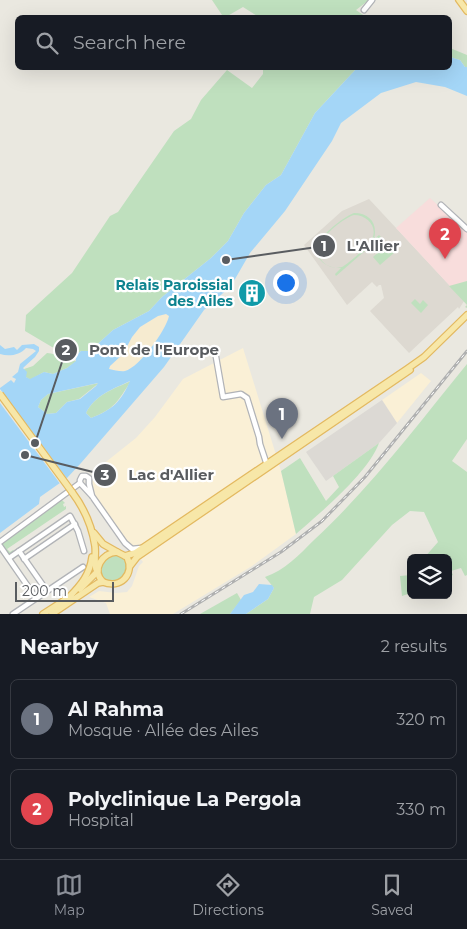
<!DOCTYPE html>
<html lang="en">
<head>
<meta charset="utf-8">
<style>
  :root { --surface:#171b24; --page:#20242c; --text:#f1f3f6; --muted:#9ea1a6; --line:#363941; --accent:#8c9099 }
  body { margin:0; font-family:Montserrat,sans-serif; background:var(--page); color:var(--text) }
  .controls { position:absolute; right:15px; bottom:15px; display:grid; overflow:hidden; border-radius:8px; box-shadow:0 5px 20px #0002 }
  .controls button { width:45px; height:45px; display:grid; place-items:center; padding:0; border:0; border-bottom:1px solid var(--line); background:var(--surface); color:var(--text); font:25px sans-serif }
  .scale { position:absolute; left:15px; bottom:12px; width:99px; box-sizing:border-box; padding-left:5px; border:2px solid #595c60; border-top:0; font-size:14px; line-height:18px; white-space:nowrap; color:#595c60; -webkit-text-stroke:4px #fff; paint-order:stroke }
  .you { position:absolute; left:285px; top:282px; width:18px; height:18px; margin:-12px; border:4px solid #fff; border-radius:50%; background:#1a73e8; box-shadow:0 0 0 8px #1a73e833 }
  .badge { display:grid; place-items:center; width:32px; height:32px; border-radius:50%; background:var(--accent); color:#fff; font-size:16px; font-weight:700 }
  .pin { position:absolute; translate:-50% -41px; filter:drop-shadow(0 1px 2px #0008) }
  .pin::after { content:''; position:absolute; top:26px; width:18px; height:15px; background:inherit; clip-path:polygon(0 0,100% 0,50% 100%) }
  .list { margin:0; padding:0; list-style:none }
  h2 { display:flex; justify-content:space-between; align-items:center; height:65px; margin:0; padding:0 20px; font-size:21px }
  h2 small { font-size:16px; font-weight:400; color:var(--muted) }
  .list li { display:grid; grid-template-columns:32px 1fr auto; gap:15px; align-items:center; box-sizing:border-box; height:80px; margin:0 10px 10px; padding:0 10px; border:1px solid var(--line); border-radius:8px }
  .list b { display:block; font-size:19px; white-space:nowrap }
  .list p { margin:0; font-size:16px; white-space:nowrap; color:var(--muted) }
  .list em { font-size:16px; font-style:normal; color:var(--muted) }
  .icon { flex:none; width:28px; height:28px; fill:none; stroke:currentColor; stroke-width:2; stroke-linecap:round; stroke-linejoin:round }
  .map { position:relative; flex:none; width:467px; height:614px; overflow:hidden }
  .search { position:absolute; background:var(--surface); box-shadow:0 5px 20px #0002; left:15px; right:15px; top:15px; height:55px; display:flex; align-items:center; gap:12px; box-sizing:border-box; padding:0 18px; border-radius:8px; color:var(--muted); font-size:19px }
  .sheet { height:245px; background:var(--surface) }
  nav { display:flex; justify-content:space-around; align-items:center; box-sizing:border-box; height:70px; border-top:1px solid var(--line); background:var(--surface); font-size:14px; color:var(--muted) }
  nav a { display:grid; justify-items:center; gap:2px }
  nav .on { color:var(--accent) }
  .map>svg:first-child { display:block }
  .commercial { fill:#faf0d6 }
  .industrial { fill:#dcd9d4 }
  .education { fill:#ddd9d1 }
  .medical { fill:#f8dddc }
  .green { fill:#bfe0be; fill-rule:evenodd }
  .sand { fill:#f6ebd0 }
  .water { fill:#a4d6f7; fill-rule:evenodd }
  .pier { fill:#eae8e0 }
  .lines { fill:none; stroke-linecap:round; stroke-linejoin:round }
  .minor-casing { stroke:#b1b3b7; stroke-width:7 }
  .major-casing { stroke:#e3b960; stroke-width:8 }
  .minor { stroke:#fff; stroke-width:4.5 }
  .major { stroke:#f7e7a8; stroke-width:5.5 }
  .rail-casing { stroke:#afb0b0; stroke-width:3 }
  .rail { stroke:#fff; stroke-width:1; stroke-dasharray:4; stroke-linecap:butt }
  .major-bridge-casing { stroke:#e3b960; stroke-width:8; stroke-linecap:butt }
  .major-bridge { stroke:#f7e7a8; stroke-width:5.5 }
  .labels { text-anchor:middle; dominant-baseline:central; stroke-width:4.5; stroke-linejoin:round; paint-order:stroke }
  .culture-label { font-size:14px; font-weight:bold; fill:#0d838f; stroke:#fff; text-anchor:end }
  .leader { fill:none; stroke:#595c60; stroke-width:2 }
  .callout-dot { fill:#595c60; stroke:#fff; stroke-width:2 }
  .mark-label { font-size:15px; text-anchor:middle; font-weight:bold; fill:#fff }
  .callout-label { font-size:15px; text-anchor:middle; font-weight:bold; fill:#595c60; stroke:#fff; stroke-width:4.5; stroke-linejoin:round; paint-order:stroke }
</style>
</head>
<body>
<div class="map">
<svg width="467" height="614" viewBox="0 0 467 614">
  <rect width="100%" height="100%" fill="#eae8e0"/>
  <g class="commercial">
    <path d="M243 348 281 471 296 534 252 566 173 614H110L106 603 89 597 99 591 116 593 127 592 132 586 139 566 143 562 95 497 92 481 102 465 136 438 155 417 183 379Z"/>
    <path d="M421 373 431 381 397 423 382 400Z"/>
  </g>
  <path class="industrial" d="M382 400 397 423 379 443 326 481 306 452Z"/>
  <path class="education" d="M369 199 464 301 459 309 458 307 409 353 370 311 384 298 381 285H379L377 287 372 282 347 305 304 245 342 211Z"/>
  <path class="medical" d="M430 198 467 232V308L465 307 467 305 463 300 396 228Z"/>
  <g class="green">
    <path d="M212 0H369L356 10 366 17H259L243 7 224 18Z"/>
    <path d="M450 48 467 55V67H465L460 60 450 57Z"/>
    <path d="M263 68H357L315 113 281 175 266 185 244 213 228 241 211 258 162 297 149 311 113 330 90 351H81L75 356 52 347 25 331 26 315 72 273 110 216 118 212 174 131 191 119 201 100 227 70 252 88 263 74Z"/>
    <path d="M354 213C370 213 378 224 374 239L379 235 381 237 336 276 335 274 341 268C326 269 310 257 320 241 325 232 345 216 354 213ZM354 215C368 215 379 228 371 241 367 247 348 264 342 267 328 271 314 258 319 245 323 235 345 217 354 215Z"/>
    <path d="M388 244 395 252 380 265 373 257Z"/>
    <path d="M467 281V308L465 307 467 305 449 286Z"/>
    <path d="M415 299 420 304 423 300 428 305 421 313 411 303Z"/>
    <path d="M47 353C58 354 66 360 77 361L67 368 53 374 44 372 30 380 26 377 24 369 33 366Z"/>
    <path d="M467 364V439L452 461 467 472V575L465 576 461 568 451 571 453 575 448 577V558H424L438 542 424 512 410 511 392 525 342 580 314 597 310 614H246L268 599 274 588 265 577C285 570 299 555 314 540 371 487 418 424 467 364Z"/>
    <path d="M131 381C117 402 116 408 91 418L86 413C95 395 113 389 131 381Z"/>
    <path d="M99 383 79 399 67 402 56 413 47 414 38 407 41 400 48 394Z"/>
    <path d="M379 443C369 472 320 513 296 534L281 471 300 458 326 501 339 487 333 476Z"/>
    <path d="M61 499 65 503 63 504 64 507 66 506V509L7 549 10 552 13 550 15 552 9 554 2 544Z"/>
    <path d="M113 555 122 556 127 564C125 579 112 589 100 575L103 561Z"/>
    <path d="M411 575V593L402 596 400 576Z"/>
    <path d="M237 593 241 600 230 614H200Z"/>
  </g>
  <path class="sand" d="M166 314 169 316C166 330 139 368 125 371 120 372 114 370 109 369L110 366 123 354 132 337 140 327 158 316Z"/>
  <g class="water">
    <path d="M450 57 460 60 465 67H467V96L445 87 416 82 381 93 341 123 332 141 285 211 250 253 231 286 204 310 164 367 81 463 67 478 40 497 39 504 0 533V388L11 380 14 383 16 379 12 377 18 372 20 364 36 351 33 349 26 348C20 355 9 357 0 354V345L5 349 14 347 17 350 22 345 34 344 39 347V351L35 357 23 368 27 372 26 377 30 379 44 372 53 374 67 368 76 361 75 356 81 351H90L113 330 149 311 162 297 211 258 228 241 244 213 266 185 281 175 315 113 357 68H450ZM166 314 169 316C166 330 140 367 125 371 121 372 114 370 109 369L110 366 123 354 132 337 140 327 158 316ZM130 381C121 402 112 410 91 418L86 413C95 395 113 389 130 381ZM98 383 96 386 80 399 67 402 56 413 47 414 38 407 41 400 48 394Z"/>
    <path d="M259 584 272 585 274 588 268 599 246 614H230L244 595 253 592Z"/>
  </g>
  <path class="pier" d="M0 389 68 480 61 485 0 403Z"/>
  <g class="lines">
    <g class="minor-casing">
      <g id="minor">
        <path d="M364 10 372 0"/>
        <path d="M441 205 467 229"/>
        <path d="M216 357 223 397 241 394 247 398 259 437 260 444 267 465"/>
        <path d="M92 496 89 484V478L86 476H82L80 480V483L92 496 125 543 132 549 141 548"/>
        <path d="M0 542 80 483"/>
        <path d="M0 546 36 598"/>
        <path d="M19 551 47 591"/>
        <path d="M9 558 70 516 78 531 84 551"/>
        <path d="M24 559 75 524"/>
        <path d="M13 614 83 567"/>
      </g>
    </g>
    <g class="major-casing">
      <g id="major">
        <path d="M459 0 467 11"/>
        <path d="M72 492C84 508 92 526 95 546 96 554 94 561 96 569"/>
        <path d="M94 533 103 544 117 552"/>
        <path d="M117 552 127 557C135 575 120 589 103 582 91 570 102 553 117 552Z"/>
        <path d="M125 556 135 553 407 369 424 357 467 315"/>
        <path d="M130 566 137 557 410 370"/>
        <path d="M80 589 97 572"/>
        <path d="M69 597C81 585 90 574 92 557"/>
        <path d="M43 614 71 596"/>
        <path d="M52 614 98 583 103 582"/>
      </g>
    </g>
    <use href="#minor" class="minor"/>
    <use href="#major" class="major"/>
    <g class="rail-casing">
      <path id="rail" d="M181 614 281 552 322 521 365 477 467 351"/>
    </g>
    <use href="#rail" class="rail"/>
    <g class="major-bridge-casing">
      <path id="major-bridge" d="M0 394 72 492"/>
    </g>
    <use href="#major-bridge" class="major-bridge"/>
  </g>
  <defs>
    <g id="building-disc" transform="scale(1.4375)"><circle r="9.5" fill="#0f9aa8" stroke="#fff"/><path d="M-4-6H4V6H1V3H-1V6H-4ZM-2.5-4.3h1.7v1.8h-1.7ZM.8-4.3h1.7v1.8H.8ZM-2.5-1h1.7V.8h-1.7ZM.8-1h1.7V.8H.8Z" fill="#fff"/></g>
  </defs>
  <g fill-rule="evenodd">
    <use href="#building-disc" x="252" y="293"/>
  </g>
  <g class="labels">
    <g class="culture-label">
      <text x="233" y="285">Relais Paroissial<tspan x="233" dy="16">des Ailes</tspan></text>
    </g>
  </g>
  <path class="leader" d="M226 260L324 246M35 443L66 350M25 455L105 475"/>
  <g class="callout-dot">
    <circle cx="226" cy="260" r="5"/>
    <circle cx="35" cy="443" r="5"/>
    <circle cx="25" cy="455" r="5"/>
    <circle cx="324" cy="246" r="12"/>
    <circle cx="66" cy="350" r="12"/>
    <circle cx="105" cy="475" r="12"/>
  </g>
  <g class="mark-label">
    <text x="324" y="251">1</text>
    <text x="66" y="355">2</text>
    <text x="105" y="480">3</text>
  </g>
  <g class="callout-label">
    <text x="373" y="251">L'Allier</text>
    <text x="154" y="355">Pont de l'Europe</text>
    <text x="171" y="480">Lac d'Allier</text>
  </g>
</svg>
<div class="controls">
<button><svg class="icon" aria-label="layers" viewBox="0 0 24 24"><path d="M12 4l9 5-9 5-9-5zM3 14l9 5 9-5"/></svg></button>
</div>
<div class="scale">200 m</div>
<div class="you"></div>
<div class="pin badge" style="left:282px;top:439px;background:#6b7280">1</div>
<div class="pin badge" style="left:445px;top:259px;background:#e0444e">2</div>
<div class="search"><svg class="icon" aria-label="search" viewBox="0 0 24 24"><circle cx="10" cy="10" r="6"/><path d="M15 15l6 6"/></svg>Search here</div>
</div>
<section class="sheet">
<h2>Nearby<small>2 results</small></h2>
<ul class="list">
<li><span class="badge" style="background:#6b7280">1</span><div><b>Al Rahma</b><p>Mosque · Allée des Ailes</p></div><em>320 m</em></li>
<li><span class="badge" style="background:#e0444e">2</span><div><b>Polyclinique La Pergola</b><p>Hospital</p></div><em>330 m</em></li>
</ul>
</section>
<nav>
<a class="on"><svg class="icon" aria-label="map" viewBox="0 0 24 24"><path d="M3 6l6-2 6 2 6-2v14l-6 2-6-2-6 2zM9 4v14M15 6v14"/></svg>Map</a>
<a><svg class="icon" aria-label="directions" viewBox="0 0 24 24"><path d="M12 3l9 9-9 9-9-9zM9 14v-3h6M13 9l2 2-2 2"/></svg>Directions</a>
<a><svg class="icon" aria-label="saved" viewBox="0 0 24 24"><path d="M7 4h10v16l-5-4-5 4z"/></svg>Saved</a>
</nav>
</body>
</html>
